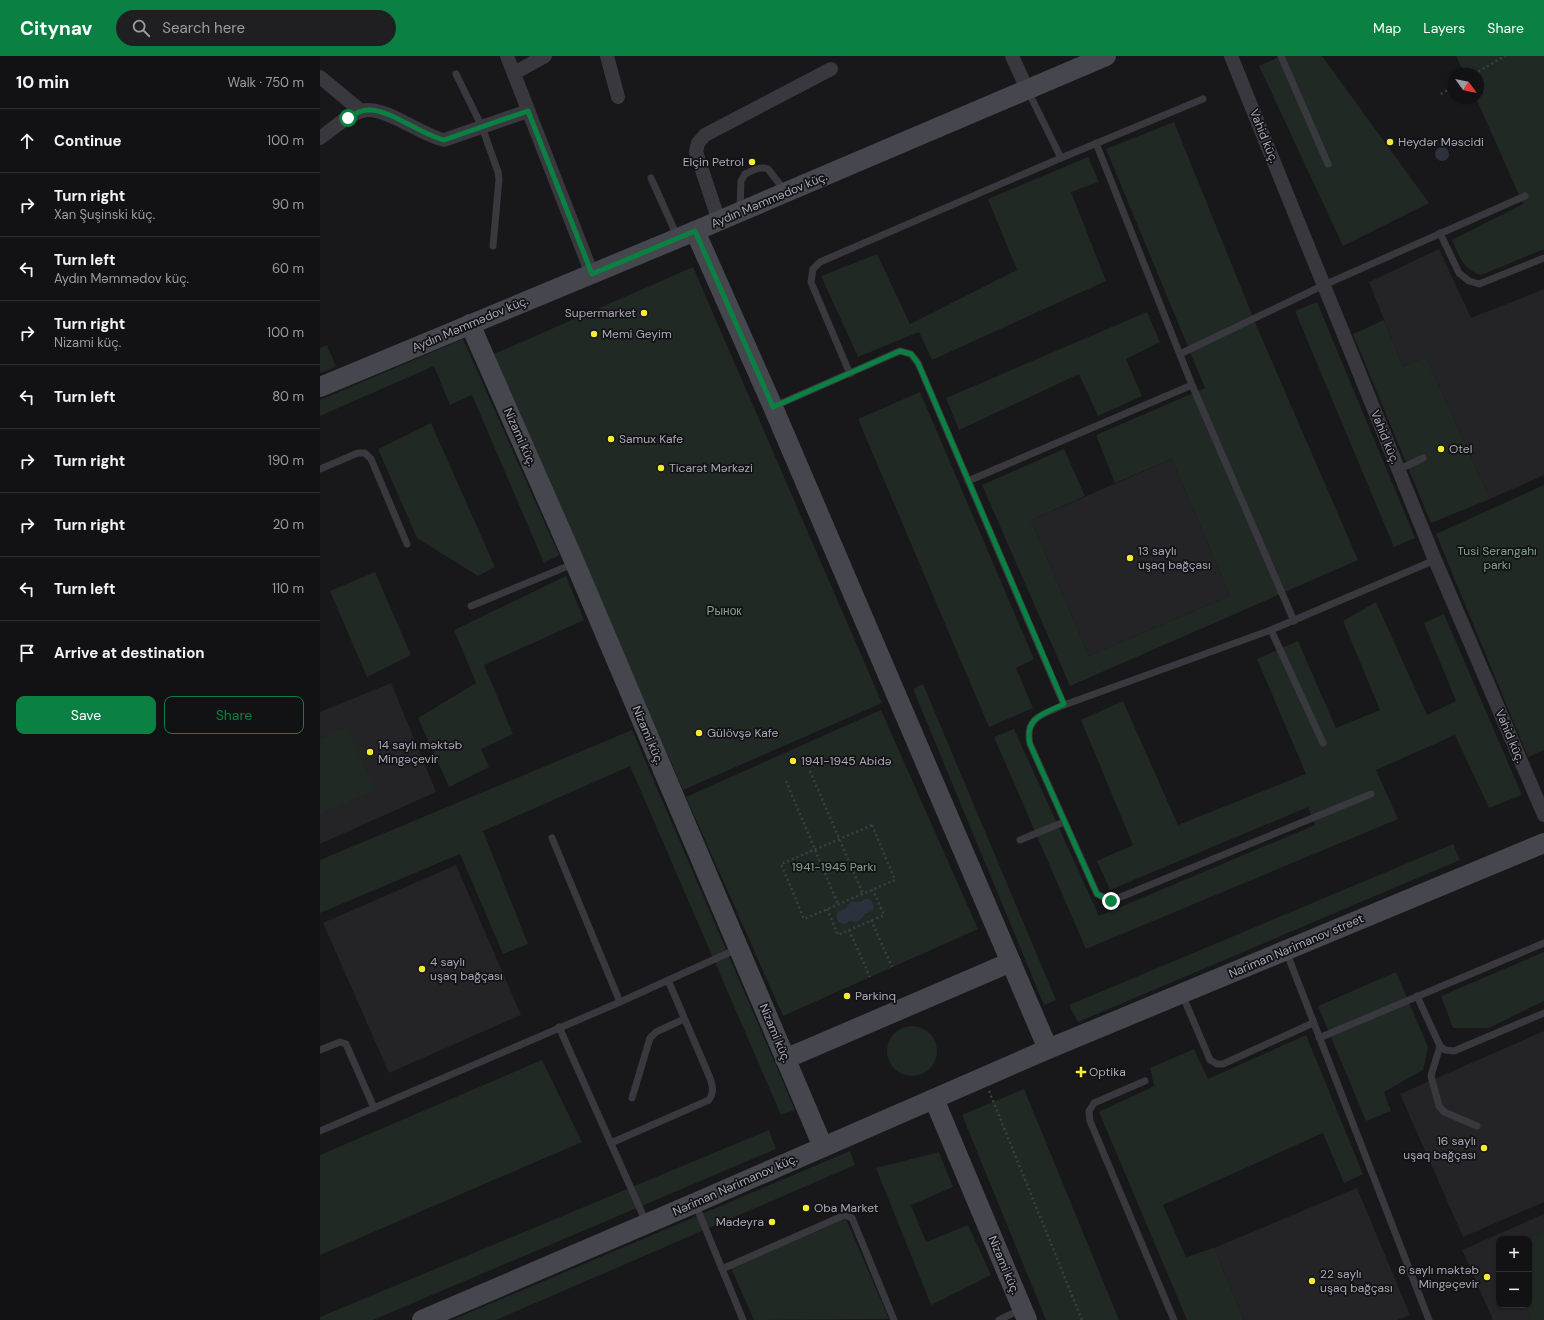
<!DOCTYPE html>
<html lang="en">
<head>
<meta charset="utf-8">
<style>
  :root { --surface:#121113; --page:#1f1f21; --text:#f1f3f6; --muted:#9c9da0; --line:#313133; --accent:#0b8043 }
  body { margin:0; font-family:"DM Sans",sans-serif; background:var(--page); color:var(--text) }
  .controls { position:absolute; right:12px; bottom:12px; display:grid; overflow:hidden; border-radius:8px; box-shadow:0 1px 3px #0004 }
  .controls button { width:36px; height:36px; display:grid; place-items:center; padding:0; border:0; border-bottom:1px solid var(--line); background:var(--surface); color:var(--text); font:20px sans-serif }
  .compass { position:absolute; left:1128px; top:12px; width:36px; height:36px; border-radius:50%; background:var(--surface); box-shadow:0 1px 3px #0004; rotate:123deg }
  .stop { position:absolute; width:12px; height:12px; margin:-9px; border:3px solid #0b8043; border-radius:50%; background:#fff }
  .stop.end { background:#0b8043; border-color:#fff; box-shadow:0 1px 4px #0008 }
  .list { margin:0; padding:0; list-style:none }
  h2 { display:flex; justify-content:space-between; align-items:center; height:52px; margin:0; padding:0 16px; font-size:17px }
  h2 small { font-size:13px; font-weight:400; color:var(--muted) }
  .list li { display:grid; grid-template-columns:26px 1fr auto; gap:12px; align-items:center; box-sizing:border-box; height:64px; padding:0 16px; border-top:1px solid var(--line) }
  .list b { display:block; font-size:15px; white-space:nowrap }
  .list p { margin:0; font-size:13px; white-space:nowrap; color:var(--muted) }
  .list em { font-size:13px; font-style:normal; color:var(--muted) }
  .actions { display:flex; gap:8px; padding:12px 16px }
  .actions a { flex:1; padding:9px 0; border:1px solid var(--accent); border-radius:8px; text-align:center; font-size:14px; color:var(--accent) }
  .actions .main { background:var(--accent); color:#fff }
  .icon { flex:none; width:22px; height:22px; fill:none; stroke:currentColor; stroke-width:2; stroke-linecap:round; stroke-linejoin:round }
  .map { position:relative; flex:none; width:1224px; height:1264px; overflow:hidden }
  header { display:flex; align-items:center; gap:24px; box-sizing:border-box; height:56px; padding:0 20px; background:var(--accent); color:#fff }
  header strong { font-size:19px }
  nav { display:flex; gap:22px; margin-inline-start:auto; font-size:14px }
  .search { width:280px; height:36px; background:var(--page); display:flex; align-items:center; gap:10px; box-sizing:border-box; padding:0 14px; border-radius:22px; color:var(--muted); font-size:15px }
  main { display:flex }
  aside { flex:1; background:var(--surface) }
  .map>svg:first-child { display:block }
  .built { fill:#242326; fill-rule:evenodd }
  .green { fill:#212924 }
  .water { fill:#2d313d }
  .lines { fill:none; stroke-linecap:round; stroke-linejoin:round }
  .path { stroke:#3e3e45; stroke-width:2.5; stroke-dasharray:2 3; stroke-linecap:butt }
  .lane { stroke:#39383e; stroke-width:7 }
  .street { stroke:#39383e; stroke-width:14 }
  .secondary { stroke:#46464e; stroke-width:20 }
  .route { stroke:#0b8043; stroke-width:5 }
  .poi-dot { fill:#f3ec35; stroke:#131214; stroke-width:1.5 }
  .labels { text-anchor:middle; dominant-baseline:central; stroke-width:3.5; stroke-linejoin:round; paint-order:stroke }
  .street-label { font-size:12px; fill:#a9a9b9; stroke:#131214 }
  .poi-label { font-size:12px; fill:#a9a9b9; stroke:#131214; text-anchor:start }
  .park-label { font-size:12px; fill:#80a48d; stroke:#131214 }
</style>
</head>
<body>
<header>
<strong>Citynav</strong>
<div class="search"><svg class="icon" aria-label="search" viewBox="0 0 24 24"><circle cx="10" cy="10" r="6"/><path d="M15 15l6 6"/></svg>Search here</div>
<nav><a>Map</a><a>Layers</a><a>Share</a></nav>
</header>
<main>
<aside>
<h2>10 min<small>Walk · 750 m</small></h2>
<ul class="list">
<li><svg class="icon" aria-label="ahead" viewBox="0 0 24 24"><path d="M12 20V5M6 11l6-6 6 6"/></svg><div><b>Continue</b></div><em>100 m</em></li>
<li><svg class="icon" aria-label="right" viewBox="0 0 24 24"><path d="M7 20v-9h11M14 6l5 5-5 5"/></svg><div><b>Turn right</b><p>Xan Şuşinski küç.</p></div><em>90 m</em></li>
<li><svg class="icon" aria-label="left" viewBox="0 0 24 24"><path d="M17 20v-9H6M10 6l-5 5 5 5"/></svg><div><b>Turn left</b><p>Aydın Məmmədov küç.</p></div><em>60 m</em></li>
<li><svg class="icon" aria-label="right" viewBox="0 0 24 24"><path d="M7 20v-9h11M14 6l5 5-5 5"/></svg><div><b>Turn right</b><p>Nizami küç.</p></div><em>100 m</em></li>
<li><svg class="icon" aria-label="left" viewBox="0 0 24 24"><path d="M17 20v-9H6M10 6l-5 5 5 5"/></svg><div><b>Turn left</b></div><em>80 m</em></li>
<li><svg class="icon" aria-label="right" viewBox="0 0 24 24"><path d="M7 20v-9h11M14 6l5 5-5 5"/></svg><div><b>Turn right</b></div><em>190 m</em></li>
<li><svg class="icon" aria-label="right" viewBox="0 0 24 24"><path d="M7 20v-9h11M14 6l5 5-5 5"/></svg><div><b>Turn right</b></div><em>20 m</em></li>
<li><svg class="icon" aria-label="left" viewBox="0 0 24 24"><path d="M17 20v-9H6M10 6l-5 5 5 5"/></svg><div><b>Turn left</b></div><em>110 m</em></li>
<li><svg class="icon" aria-label="arrive" viewBox="0 0 24 24"><path d="M6 21V4h12l-3 4 3 4H6"/></svg><div><b>Arrive at destination</b></div></li>
</ul>
<div class="actions"><a class="main">Save</a><a>Share</a></div>
</aside>
<div class="map">
<svg width="1224" height="1264" viewBox="0 0 1224 1264">
  <rect width="100%" height="100%" fill="#181719"/>
  <g class="built">
    <path d="M1119 193 1151 262 1224 233V419L1170 443 1106 301 1083 311 1049 226Z"/>
    <path d="M852 403 910 540 769 600 711 464Z"/>
    <path d="M71 627 116 736 0 788V656Z"/>
    <path d="M136 809 201 959 69 1017 3 867Z"/>
    <path d="M1224 975V1146L1143 1181 1080 1038Z"/>
    <path d="M1037 1132 1090 1259 1077 1264H924L894 1192Z"/>
    <path d="M1224 1158V1264H1173L1142 1194ZM1179 1183H1209V1249H1179Z"/>
  </g>
  <g class="green">
    <path d="M961 0H1002L1109 147 1023 190 939 10Z"/>
    <path d="M1136 0H1224V193L1161 219C1142 213 1140 201 1132 184L1203 148 1156 42H1158V18H1145Z"/>
    <path d="M854 66 937 271 1038 504 750 630 662 429 744 393 765 440 711 464 769 600 910 540 852 403 795 427 776 379 885 332 786 93Z"/>
    <path d="M768 101 779 126 751 136 786 225 612 304 599 276 538 301 501 220 557 198 590 268 697 214 668 143Z"/>
    <path d="M373 211 562 647 363 734 174 298Z"/>
    <path d="M997 246 1095 482 1074 491 975 255Z"/>
    <path d="M827 256 840 286 806 303 822 340 778 360 759 318 639 374 626 342Z"/>
    <path d="M1064 264 1083 311 1106 301 1170 443 1111 467 1033 278Z"/>
    <path d="M143 283 239 499 224 507 152 339 130 349 114 310 0 360V344Z"/>
    <path d="M7 289 16 311 0 317V292Z"/>
    <path d="M600 336 714 603 696 612 713 652 669 671 538 363Z"/>
    <path d="M111 367 175 511 158 520 97 482 58 393Z"/>
    <path d="M1224 429V694L1208 701 1116 478Z"/>
    <path d="M55 516 91 599 47 621 10 535Z"/>
    <path d="M246 520 264 564 164 609 193 678 161 693 169 711 129 731 98 662 156 627 134 574Z"/>
    <path d="M1056 546 1107 659 1136 645 1104 567 1124 558 1202 739 1169 752 1135 679 1056 714 1078 763 766 893 674 681 694 673 779 860 995 769 988 751 790 834 777 805 813 789 761 664 803 645 858 769 986 718 937 603 978 585 1016 672 1060 654 1023 565Z"/>
    <path d="M603 628 736 944 724 949 593 633Z"/>
    <path d="M561 654 658 873 463 960 366 741Z"/>
    <path d="M27 671 55 734 0 758V683Z"/>
    <path d="M312 674 475 1054 461 1059 310 710 163 775 208 888 183 898 140 798 0 857V804Z"/>
    <path d="M1133 788 1140 804 758 966 749 949Z"/>
    <path d="M1224 896V945L1169 972H1133L1121 940Z"/>
    <path d="M1076 916 1108 991 1103 1014 1064 1036 1071 1055 1046 1065 998 950Z"/>
    <circle cx="592" cy="995" r="25"/>
    <path d="M986 979 1043 1118 1024 1127 1003 1077 843 1149 866 1201 894 1192 924 1264H867L779 1056 834 1030 830 1012 874 993 888 1023Z"/>
    <path d="M222 1004 262 1086 0 1199V1099Z"/>
    <path d="M704 1033 799 1264H726L642 1059Z"/>
    <path d="M449 1074 456 1093 53 1264H0V1261Z"/>
    <path d="M530 1095 535 1109 176 1264H132Z"/>
    <path d="M619 1096 633 1131 591 1149 606 1186 648 1169 671 1219 611 1249 556 1112Z"/>
    <path d="M526 1163 569 1263 434 1264 411 1212Z"/>
    <path d="M1224 1176V1264H1212L1205 1249H1209V1183H1208Z"/>
  </g>
  <g class="water">
    <circle cx="1122" cy="98" r="7"/>
    <path d="M544 843H549C554 847 555 851 552 855L545 858 540 864 535 866 530 865 525 868 518 866 516 860 518 855 525 853 531 846H540Z"/>
  </g>
  <g class="lines">
    <g class="path">
      <path d="M1154 18 1185 0"/>
      <path d="M1121 38 1134 30"/>
      <path d="M490 715 543 838"/>
      <path d="M466 725 518 848"/>
      <path d="M552 769 575 824 484 863 461 808Z"/>
      <path d="M507 853 518 879 564 859 553 834"/>
      <path d="M551 864 572 911"/>
      <path d="M529 874 550 921"/>
      <path d="M669 1035 762 1264"/>
    </g>
    <g class="lane">
      <path d="M961 0 1008 108"/>
      <path d="M136 18 162 71 178 116 179 123 173 190"/>
      <path d="M708 35 741 102"/>
      <path d="M776 87 872 329 974 565"/>
      <path d="M331 122 357 180"/>
      <path d="M420 154 421 125 425 118C432 115 440 110 448 113L465 135"/>
      <path d="M1120 177 1139 217 1149 225 1159 228 1224 202"/>
      <path d="M860 298 1004 229 1205 140"/>
      <path d="M530 318 491 226 493 213 500 206 741 102 883 43"/>
      <path d="M455 350 580 295 591 298 598 307 744 649"/>
      <path d="M0 413 38 397H45L51 403 87 488"/>
      <path d="M1078 414 1103 402"/>
      <path d="M648 425 872 329"/>
      <path d="M151 550 253 508"/>
      <path d="M951 574 1003 687"/>
      <path d="M1051 738 791 845 777 838 710 688C704 661 724 658 744 649L951 574 1115 504"/>
      <path d="M232 782 300 946"/>
      <path d="M700 784 744 766"/>
      <path d="M966 895 1109 1264"/>
      <path d="M862 938 890 1004 897 1008H903L993 967"/>
      <path d="M1097 940 1120 990 1125 994 1134 995 1224 957"/>
      <path d="M239 971 326 1166"/>
      <path d="M999 982 1224 887"/>
      <path d="M1120 990 1111 1020 1119 1050 1124 1056 1157 1070"/>
      <path d="M0 994 20 986 26 988 54 1052"/>
      <path d="M825 1025 774 1047 769 1055 770 1065 854 1264"/>
      <path d="M312 1042 330 982 336 976 364 963"/>
      <path d="M0 1075 300 946 417 893"/>
      <path d="M291 1087 389 1044C394 1036 393 1031 390 1022L348 924"/>
      <path d="M375 1147 423 1264"/>
      <path d="M402 1213 525 1159 532 1162 574 1264"/>
      <path d="M679 1264 702 1253"/>
    </g>
    <g class="street">
      <path d="M187 0 272 218"/>
      <path d="M287 0 298 41"/>
      <path d="M692 0 707 33"/>
      <path d="M911 0 1115 504 1224 759"/>
      <path d="M194 17 225 0"/>
      <path d="M0 21 41 55"/>
      <path d="M0 82C13 73 26 60 41 55 63 48 100 79 124 84L208 55"/>
      <path d="M399 165 376 96 378 87 385 79 511 13"/>
    </g>
    <g class="secondary">
      <path d="M375 175 453 351 728 993"/>
      <path d="M150 268 255 507 503 1091"/>
      <path d="M0 331 375 175 786 0"/>
      <path d="M465 1003 691 906"/>
      <path d="M614 1043 707 1264"/>
      <path d="M102 1264 375 1147 728 993 1224 787"/>
    </g>
  </g>
  <g class="lines">
    <path class="route" d="M28 62C34 58 41 54 48 54 67 52 102 79 124 84L208 55 272 218 375 175 453 351 580 295 591 298 598 307 744 648C724 658 704 661 710 688L777 838 791 845"/>
  </g>
  <g class="poi-dot">
    <circle cx="1070" cy="86" r="4"/>
    <circle cx="432" cy="106" r="4"/>
    <circle cx="324" cy="257" r="4"/>
    <circle cx="274" cy="278" r="4"/>
    <circle cx="291" cy="383" r="4"/>
    <circle cx="1121" cy="393" r="4"/>
    <circle cx="341" cy="412" r="4"/>
    <circle cx="810" cy="502" r="4"/>
    <circle cx="379" cy="677" r="4"/>
    <circle cx="50" cy="696" r="4"/>
    <circle cx="473" cy="705" r="4"/>
    <circle cx="102" cy="913" r="4"/>
    <circle cx="527" cy="940" r="4"/>
    <path d="M759 1010h4v4h4v4h-4v4h-4v-4h-4v-4h4z"/>
    <circle cx="1164" cy="1092" r="4"/>
    <circle cx="486" cy="1152" r="4"/>
    <circle cx="452" cy="1166" r="4"/>
    <circle cx="1167" cy="1221" r="4"/>
    <circle cx="992" cy="1225" r="4"/>
  </g>
  <g class="labels">
    <g class="street-label">
      <text transform="translate(944 80) rotate(68)">Vahid küç.</text>
      <text transform="translate(449 144) rotate(-23)">Aydın Məmmədov küç.</text>
      <text transform="translate(150 268) rotate(-23)">Aydın Məmmədov küç.</text>
      <text transform="translate(200 381) rotate(66)">Nizami küç.</text>
      <text transform="translate(1065 381) rotate(68)">Vahid küç.</text>
      <text transform="translate(328 679) rotate(67)">Nizami küç.</text>
      <text transform="translate(1190 680) rotate(67)">Vahid küç.</text>
      <text transform="translate(976 890) rotate(-23)">Nariman Narimanov street</text>
      <text transform="translate(455 977) rotate(67)">Nizami küç.</text>
      <text transform="translate(415 1129) rotate(-24)">Nəriman Nərimanov küç.</text>
      <text transform="translate(684 1209) rotate(67)">Nizami küç.</text>
    </g>
    <g class="poi-label">
      <text x="1078" y="86">Heydər Məscidi</text>
      <text x="424" y="106" text-anchor="end">Elçin Petrol</text>
      <text x="316" y="257" text-anchor="end">Supermarket</text>
      <text x="282" y="278">Memi Geyim</text>
      <text x="299" y="383">Samux Kafe</text>
      <text x="1129" y="393">Otel</text>
      <text x="349" y="412">Ticarət Mərkəzi</text>
      <text x="818" y="495">13 saylı<tspan x="818" dy="14">uşaq bağçası</tspan></text>
      <text x="387" y="677">Gülövşə Kafe</text>
      <text x="58" y="689">14 saylı məktəb<tspan x="58" dy="14">Mingəçevir</tspan></text>
      <text x="481" y="705">1941-1945 Abidə</text>
      <text x="110" y="906">4 saylı<tspan x="110" dy="14">uşaq bağçası</tspan></text>
      <text x="535" y="940">Parkinq</text>
      <text x="769" y="1016">Optika</text>
      <text x="1156" y="1085" text-anchor="end">16 saylı<tspan x="1156" dy="14">uşaq bağçası</tspan></text>
      <text x="494" y="1152">Oba Market</text>
      <text x="444" y="1166" text-anchor="end">Madeyra</text>
      <text x="1159" y="1214" text-anchor="end">6 saylı məktəb<tspan x="1159" dy="14">Mingəçevir</tspan></text>
      <text x="1000" y="1218">22 saylı<tspan x="1000" dy="14">uşaq bağçası</tspan></text>
    </g>
    <g class="park-label">
      <text x="1177" y="495">Tusi Serangahı<tspan x="1177" dy="14">parkı</tspan></text>
      <text x="404" y="555">Рынок</text>
      <text x="514" y="811">1941-1945 Parkı</text>
    </g>
  </g>
</svg>
<div class="controls">
<button>+</button>
<button>−</button>
</div>
<svg class="compass" viewBox="-18 -18 36 36"><path d="M0-13l5 13h-10z" fill="#e53935"/><path d="M0 13l5-13h-10z" fill="#9c9da0"/></svg>
<div class="stop" style="left:28px;top:62px"></div>
<div class="stop end" style="left:791px;top:845px"></div>
</div>
</main>
</body>
</html>
